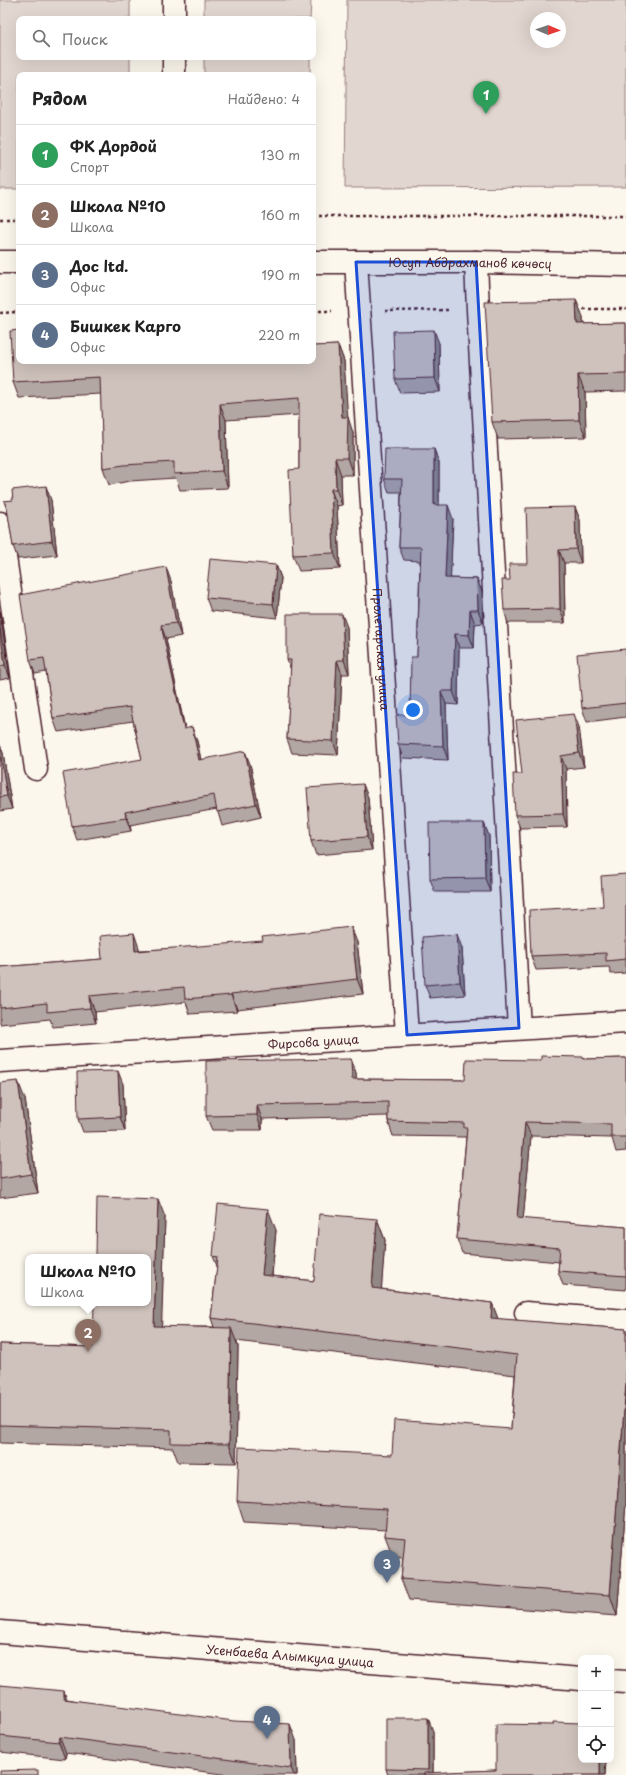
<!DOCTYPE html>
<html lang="ru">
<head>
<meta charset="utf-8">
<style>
  :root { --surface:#fff; --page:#f6f6f6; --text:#222; --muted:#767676; --line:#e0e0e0; --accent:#c8321e }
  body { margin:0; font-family:"Playpen Sans",sans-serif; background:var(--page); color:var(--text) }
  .controls { position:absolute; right:12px; bottom:12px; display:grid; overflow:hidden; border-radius:8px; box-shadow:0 4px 16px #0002 }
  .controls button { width:36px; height:36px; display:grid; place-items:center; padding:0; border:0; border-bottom:1px solid var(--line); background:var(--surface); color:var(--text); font:20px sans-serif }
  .compass { position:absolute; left:530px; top:12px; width:36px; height:36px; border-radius:50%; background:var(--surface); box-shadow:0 4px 16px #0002; rotate:92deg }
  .you { position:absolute; left:413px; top:710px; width:14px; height:14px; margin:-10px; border:3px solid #fff; border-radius:50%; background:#1a73e8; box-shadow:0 0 0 6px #1a73e833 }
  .badge { display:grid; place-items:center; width:26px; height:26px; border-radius:50%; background:var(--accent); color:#fff; font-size:13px; font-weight:700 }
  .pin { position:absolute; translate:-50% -33px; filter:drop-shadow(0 1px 2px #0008) }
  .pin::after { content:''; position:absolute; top:21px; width:14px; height:12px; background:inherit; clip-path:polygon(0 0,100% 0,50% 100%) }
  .popup { position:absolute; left:25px; top:1254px; width:126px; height:52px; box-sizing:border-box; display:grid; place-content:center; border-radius:8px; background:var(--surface); filter:drop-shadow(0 1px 3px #0005); font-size:13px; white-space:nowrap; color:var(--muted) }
  .popup b { font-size:15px; color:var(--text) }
  .popup::after { content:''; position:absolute; left:50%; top:100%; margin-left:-8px; border:8px solid transparent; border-top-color:var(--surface) }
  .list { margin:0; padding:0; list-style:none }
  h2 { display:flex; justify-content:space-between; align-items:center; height:52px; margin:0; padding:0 16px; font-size:17px }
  h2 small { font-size:13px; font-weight:400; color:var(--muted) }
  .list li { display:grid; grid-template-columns:26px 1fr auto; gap:12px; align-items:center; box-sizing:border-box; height:60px; padding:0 16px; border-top:1px solid var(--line) }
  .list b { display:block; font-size:15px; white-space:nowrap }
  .list p { margin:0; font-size:13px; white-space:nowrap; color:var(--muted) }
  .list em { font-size:13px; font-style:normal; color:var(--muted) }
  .icon { flex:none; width:22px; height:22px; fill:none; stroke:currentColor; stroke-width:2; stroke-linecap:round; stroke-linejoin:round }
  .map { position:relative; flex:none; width:626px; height:1775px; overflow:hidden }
  .search { position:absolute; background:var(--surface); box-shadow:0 4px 16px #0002; left:16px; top:16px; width:300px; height:44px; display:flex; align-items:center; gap:10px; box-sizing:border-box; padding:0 14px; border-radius:8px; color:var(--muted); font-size:15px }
  .panel { position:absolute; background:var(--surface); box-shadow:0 4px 16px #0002; left:16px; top:72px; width:300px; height:292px; border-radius:8px }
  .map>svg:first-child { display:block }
  .green { fill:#e2d7d0; stroke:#967b7e; fill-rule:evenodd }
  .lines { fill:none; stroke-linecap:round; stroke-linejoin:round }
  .minor-casing { stroke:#4a1f2b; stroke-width:25 }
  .major-casing { stroke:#4a1f2b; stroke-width:25 }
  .path { stroke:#4a1f2b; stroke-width:2.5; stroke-dasharray:3 3; stroke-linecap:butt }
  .minor { stroke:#fbf7ec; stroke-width:22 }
  .major { stroke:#fbf7ec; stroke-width:22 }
  .wall { fill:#b2a7a2; stroke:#4a1f2b }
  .shaded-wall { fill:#918884; stroke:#4a1f2b }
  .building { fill:#cfc2bc; stroke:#4a1f2b }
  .marked { fill:#1d4ed8; fill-opacity:0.2; stroke:#1d4ed8; stroke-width:3; stroke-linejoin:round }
  .labels { text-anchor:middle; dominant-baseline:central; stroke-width:3; stroke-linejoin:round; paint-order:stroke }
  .street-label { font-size:12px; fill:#4a1f2b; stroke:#fbf7ec }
</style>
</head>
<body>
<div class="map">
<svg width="626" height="1775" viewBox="0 0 626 1775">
  <rect width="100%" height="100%" fill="#fbf7ec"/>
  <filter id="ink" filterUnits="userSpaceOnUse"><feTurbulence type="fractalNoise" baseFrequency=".025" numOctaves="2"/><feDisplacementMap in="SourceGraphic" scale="8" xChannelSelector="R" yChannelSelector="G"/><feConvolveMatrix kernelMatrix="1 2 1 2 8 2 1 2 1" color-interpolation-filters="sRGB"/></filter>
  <g filter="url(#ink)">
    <g class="green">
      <path d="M0 0H130V19H19V57H130V75H19V189H0Z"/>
      <path d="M204 0H311L310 19H204Z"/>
      <path d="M347 0H626V187L345 188ZM536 18H560V42H536Z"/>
      <rect x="204" y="57" width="106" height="18"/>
    </g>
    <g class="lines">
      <g class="minor-casing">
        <g id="minor">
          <path d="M174 19V0"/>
          <path d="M174 75V57"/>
          <path id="s1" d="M356 262 407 1035"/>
          <path d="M476 262 478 310 519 1028"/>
          <path d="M0 523 36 769"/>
          <path id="s2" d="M0 1061 626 1022"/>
          <path d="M526 1313 626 1321"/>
          <path id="s3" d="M0 1632 581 1679"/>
          <path d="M611 1681 626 1682"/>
        </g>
      </g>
      <g class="major-casing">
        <g id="major">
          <path d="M0 262H19"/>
          <path id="s4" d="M313 262H476L626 265"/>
        </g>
      </g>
      <g class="path">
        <path d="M313 216H626"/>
        <path d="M0 219H19"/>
        <path d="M577 309H626"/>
        <path d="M313 311H332"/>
        <path d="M385 311 450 310"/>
        <path d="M0 313 19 312"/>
      </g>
      <use href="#minor" class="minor"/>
      <use href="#major" class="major"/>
    </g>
    <g class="wall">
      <path d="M576 300 583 317V324L626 323V391L585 392 586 437 498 439 492 422Z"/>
      <path d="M439 343 440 392 400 393 395 379Z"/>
      <path d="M338 345 344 361 347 417 353 433V475H341L342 505 337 506 340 569 299 571 293 555 299 469V415L226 420 228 488 180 490 176 478 130 481 109 485 103 468 101 394 19 398 13 382 19 361Z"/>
      <path d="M434 449 439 463V505L453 519 450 578 477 579 482 592 483 623 475 624 474 648H459L458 705 446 704 448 760 403 758 398 744 410 715 417 657 420 561 404 560 399 547 401 492H389L384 479Z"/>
      <path d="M51 500 57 555 18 559 13 546 8 513 4 501Z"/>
      <path d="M575 507 580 520 581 563H564L565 623H508L504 610 528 564Z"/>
      <path d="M276 565 281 578 277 618 211 611 206 598Z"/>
      <path d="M171 581 181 636 166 639 185 729 197 741 201 760 250 764 261 817 222 826 217 809 130 825 131 831 77 840 72 826 142 759 133 721 58 732 53 718 46 672 35 674 30 660Z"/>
      <path d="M0 611 10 678 0 680Z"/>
      <path d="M347 627 349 674H342L338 755 292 753 287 739 291 670 287 660Z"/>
      <path d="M626 649V717L587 722 582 708Z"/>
      <path d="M579 727 584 767 566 769 567 827 520 828 515 815 522 774Z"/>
      <path d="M0 745 3 753 12 809 0 811Z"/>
      <path d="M368 797 372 850 316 855 311 841Z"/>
      <path d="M484 823 489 836 490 892H435L430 879Z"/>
      <path d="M626 874V973L611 974 609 967 536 970 531 956 603 906Z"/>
      <path d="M357 942 363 994 237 1009V1011L190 1014 186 1002 95 1012 96 1023 53 1027 50 1019 0 1024V967L102 959 139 948V950Z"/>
      <path d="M462 948 465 995 430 998 425 985Z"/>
      <path d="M626 1058V1151L616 1152 612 1138 531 1136 523 1219 626 1227V1290L563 1285 558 1271 559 1262 462 1253 457 1239 466 1137 393 1136 388 1121V1116L262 1119V1130H212L206 1116 351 1059 356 1073V1079L465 1080 541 1060Z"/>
      <path d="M0 1083 25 1099 38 1193 0 1198Z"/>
      <path d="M123 1084 125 1131 83 1132 78 1119Z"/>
      <path d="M165 1217 161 1327H214L211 1318 217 1266 213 1256 276 1230 272 1276 314 1281 377 1219 385 1240 381 1289 492 1303 498 1319 626 1329V1503L617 1616 409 1600 401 1579 403 1558 393 1557 385 1536 386 1530 244 1522 237 1501 392 1455 511 1429 515 1375 236 1341 238 1346 236 1463 178 1462 173 1448 0 1443V1344L93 1347Z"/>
      <path d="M0 1685 67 1699 296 1740 297 1775H229L66 1753 65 1759 0 1752Z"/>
      <path d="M433 1731V1773L496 1770 581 1760H606L605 1775H388L386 1769Z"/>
    </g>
    <g class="shaded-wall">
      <path d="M576 300 583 317V341L577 324Z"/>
      <path d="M434 330 439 343 440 392 435 378Z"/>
      <path d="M338 345 344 361 348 420V417L353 433V475L347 458 342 417Z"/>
      <path d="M578 375 585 392 586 437 579 420Z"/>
      <path d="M220 404 226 420 228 488 222 471Z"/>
      <path d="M434 449 439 463V518L434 505Z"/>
      <path d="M335 458 341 475 342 505 336 489Z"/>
      <path d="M46 486 51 500 57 555 52 541Z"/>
      <path d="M331 489 337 506 340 569 334 553Z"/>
      <path d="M448 505 453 519 450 591 445 578Z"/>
      <path d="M575 507 580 520 581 563 576 549Z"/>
      <path d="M559 550 564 563 565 623 560 609Z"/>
      <path d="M276 565 281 578 277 618 273 604Z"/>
      <path d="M166 567 171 581 181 636 176 623Z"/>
      <path d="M477 579 482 592 483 623 478 610Z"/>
      <path d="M470 610 475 624 474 648 469 635Z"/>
      <path d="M0 611V613L10 678 5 665 0 629Z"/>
      <path d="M342 614 347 627 349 674 344 660Z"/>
      <path d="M161 625 166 639 188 743 184 729Z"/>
      <path d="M455 634 459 648 458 705 453 691Z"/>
      <path d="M337 660 342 674 338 755 333 741Z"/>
      <path d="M441 691 446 704 448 760 443 746Z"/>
      <path d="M574 714 579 727 584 767 579 753Z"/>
      <path d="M192 727 197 741 204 774 199 760Z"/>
      <path d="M0 745 3 753 12 809 7 796 0 753Z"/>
      <path d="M245 751 250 764 261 817 256 804Z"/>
      <path d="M561 756 566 769 567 827 563 814Z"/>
      <path d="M363 784 368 797 372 850 367 837Z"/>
      <path d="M125 812 130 825 131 831 126 818Z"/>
      <path d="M484 823 489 836 490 892 485 878Z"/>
      <path d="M351 927 357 942 363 994 357 979Z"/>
      <path d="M134 933 139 948 141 966 135 951Z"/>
      <path d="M457 934 462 948 465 995 460 982Z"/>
      <path d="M231 994 237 1009V1011L231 995Z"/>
      <path d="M89 996 95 1012 96 1023 90 1008Z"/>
      <path d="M351 1059 356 1073 357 1093 352 1079Z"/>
      <path d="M118 1071 123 1084 125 1131 120 1117Z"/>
      <path d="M18 1081 25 1099 38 1193 31 1174Z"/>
      <path d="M257 1105 262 1119V1130L257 1115Z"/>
      <path d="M525 1122 531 1136 522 1232 517 1218Z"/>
      <path d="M158 1199 165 1217 161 1345 154 1326Z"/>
      <path d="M268 1209 276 1230 270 1296 262 1275Z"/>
      <path d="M377 1219 385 1240 380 1309 372 1288Z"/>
      <path d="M492 1303 500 1324 491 1318Z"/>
      <path d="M231 1328 238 1346 236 1463 229 1444Z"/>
      <path d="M626 1383V1503L617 1616 610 1595Z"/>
      <path d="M64 1691 70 1708 64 1699Z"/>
      <path d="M428 1718 433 1731V1775H430L428 1770Z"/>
      <path d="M290 1724 296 1740 297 1775H294L291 1768Z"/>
      <path d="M60 1737 66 1753 65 1759 59 1742Z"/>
      <path d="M600 1760H606L605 1775H600Z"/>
    </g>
    <g class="building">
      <path d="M576 300 577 324 626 323V374L578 375 579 420 492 422 485 302Z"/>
      <path d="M19 330V361H313V346L338 345 342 417H348L347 458H335L336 489H331L334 553 293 555 289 470 299 469V398L220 404 222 471 174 474V462L124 465 103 468 100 377 13 382 10 331Z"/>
      <path d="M434 330 435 378 395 379 393 331Z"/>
      <path d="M385 449H434V505H448L445 578 477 579 478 610H470L469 635 455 634 453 691H441L443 746 398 744 396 715H410L411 657H417L421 547H399L402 479H384Z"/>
      <path d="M46 486 52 541 13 546 7 508 4 501 13 500 12 490Z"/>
      <path d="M575 507 576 549 559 550 560 609 504 610 502 580H510L509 564H528L526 508Z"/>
      <path d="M210 559 276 565 273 604 206 598Z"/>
      <path d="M166 567 176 623 161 625 184 729 192 727 199 760 245 751 256 804 217 812 214 795 125 812 126 818 72 826 63 773 142 759 130 707 53 718 44 658 30 660 20 595Z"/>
      <path d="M287 614H342L344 660H337L333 741 287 739 291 660H287Z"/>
      <path d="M0 629 5 665 0 666Z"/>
      <path d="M626 649V703L582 708 577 654Z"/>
      <path d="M574 714 579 753 561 756 563 814 515 815 513 774H522L516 720Z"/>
      <path d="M0 753 7 796 0 797Z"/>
      <path d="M363 784 367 837 311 841 307 788Z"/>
      <path d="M429 823H484L485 878 430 879Z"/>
      <path d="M626 874V959L606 961V953L531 956 529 910 603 906 601 876Z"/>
      <path d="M351 927 357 979 231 994V995L185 999 184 987 89 996 90 1008 47 1012V1003L0 1008V967L102 959 100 936 134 933 135 951 263 941 262 937Z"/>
      <path d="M457 934 460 982 425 985 422 937Z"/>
      <path d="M541 1056 583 1057V1059L626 1058V1137H611V1124L525 1122 517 1218 626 1227V1276L558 1271 560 1248 457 1239 467 1128H464V1123L388 1121V1102L257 1105V1115L206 1116V1061L351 1059 352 1079 465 1080 466 1059 541 1060Z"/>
      <path d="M118 1071 120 1117 78 1119 77 1072Z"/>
      <path d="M18 1081 31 1174 0 1179V1083Z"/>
      <path d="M97 1197 158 1199 154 1326 231 1328 229 1444 171 1443V1430L0 1425V1344L93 1347 94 1303H148V1257H96Z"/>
      <path d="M218 1204 268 1209 262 1275 314 1281 319 1214 377 1219 372 1288 492 1303 491 1318 626 1329V1383L610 1595 401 1579 405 1538 385 1536 387 1509 237 1501 239 1447 392 1455 394 1420 511 1429 517 1355 211 1318 218 1257 213 1256Z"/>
      <path d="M0 1685 64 1691V1699L234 1721 290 1724 291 1768 60 1737 59 1742 0 1736Z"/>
      <path d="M386 1718H428V1770L386 1769Z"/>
      <path d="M553 1722 581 1723V1760H600V1775H424V1773L496 1770V1724L553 1725Z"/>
      <path d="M38 1770V1775H0V1771Z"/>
    </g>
  </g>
  <path class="marked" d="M356 262H476L519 1028 407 1035Z"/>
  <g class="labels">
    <g class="street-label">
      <text stroke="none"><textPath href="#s4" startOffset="157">Юсуп Абдрахманов көчөсү</textPath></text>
      <text stroke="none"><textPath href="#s1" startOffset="388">Пролетарская улица</textPath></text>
      <text stroke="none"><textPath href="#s2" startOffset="314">Фирсова улица</textPath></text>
      <text stroke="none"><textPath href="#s3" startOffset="291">Усенбаева Алымкула улица</textPath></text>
    </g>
  </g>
</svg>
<div class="controls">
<button>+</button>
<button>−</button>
<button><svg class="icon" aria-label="locate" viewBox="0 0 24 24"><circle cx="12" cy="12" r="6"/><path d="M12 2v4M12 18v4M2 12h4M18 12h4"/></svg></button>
</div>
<svg class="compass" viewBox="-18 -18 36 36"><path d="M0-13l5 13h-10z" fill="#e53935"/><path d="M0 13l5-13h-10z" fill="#767676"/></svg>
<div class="you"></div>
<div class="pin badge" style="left:486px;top:114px;background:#2e9e5b">1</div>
<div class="pin badge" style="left:88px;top:1352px;background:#8d6e63">2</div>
<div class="popup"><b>Школа №10</b>Школа</div>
<div class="pin badge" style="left:387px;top:1583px;background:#5c6f8a">3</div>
<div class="pin badge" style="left:267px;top:1739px;background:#5c6f8a">4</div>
<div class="search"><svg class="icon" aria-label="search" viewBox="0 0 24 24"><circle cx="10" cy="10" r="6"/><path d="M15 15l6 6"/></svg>Поиск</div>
<section class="panel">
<h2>Рядом<small>Найдено: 4</small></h2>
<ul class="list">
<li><span class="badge" style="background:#2e9e5b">1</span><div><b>ФК Дордой</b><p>Спорт</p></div><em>130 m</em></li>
<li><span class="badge" style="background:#8d6e63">2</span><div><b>Школа №10</b><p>Школа</p></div><em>160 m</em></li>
<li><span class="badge" style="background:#5c6f8a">3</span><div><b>Дос ltd.</b><p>Офис</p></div><em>190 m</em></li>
<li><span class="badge" style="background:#5c6f8a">4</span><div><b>Бишкек Карго</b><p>Офис</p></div><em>220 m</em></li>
</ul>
</section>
</div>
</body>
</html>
